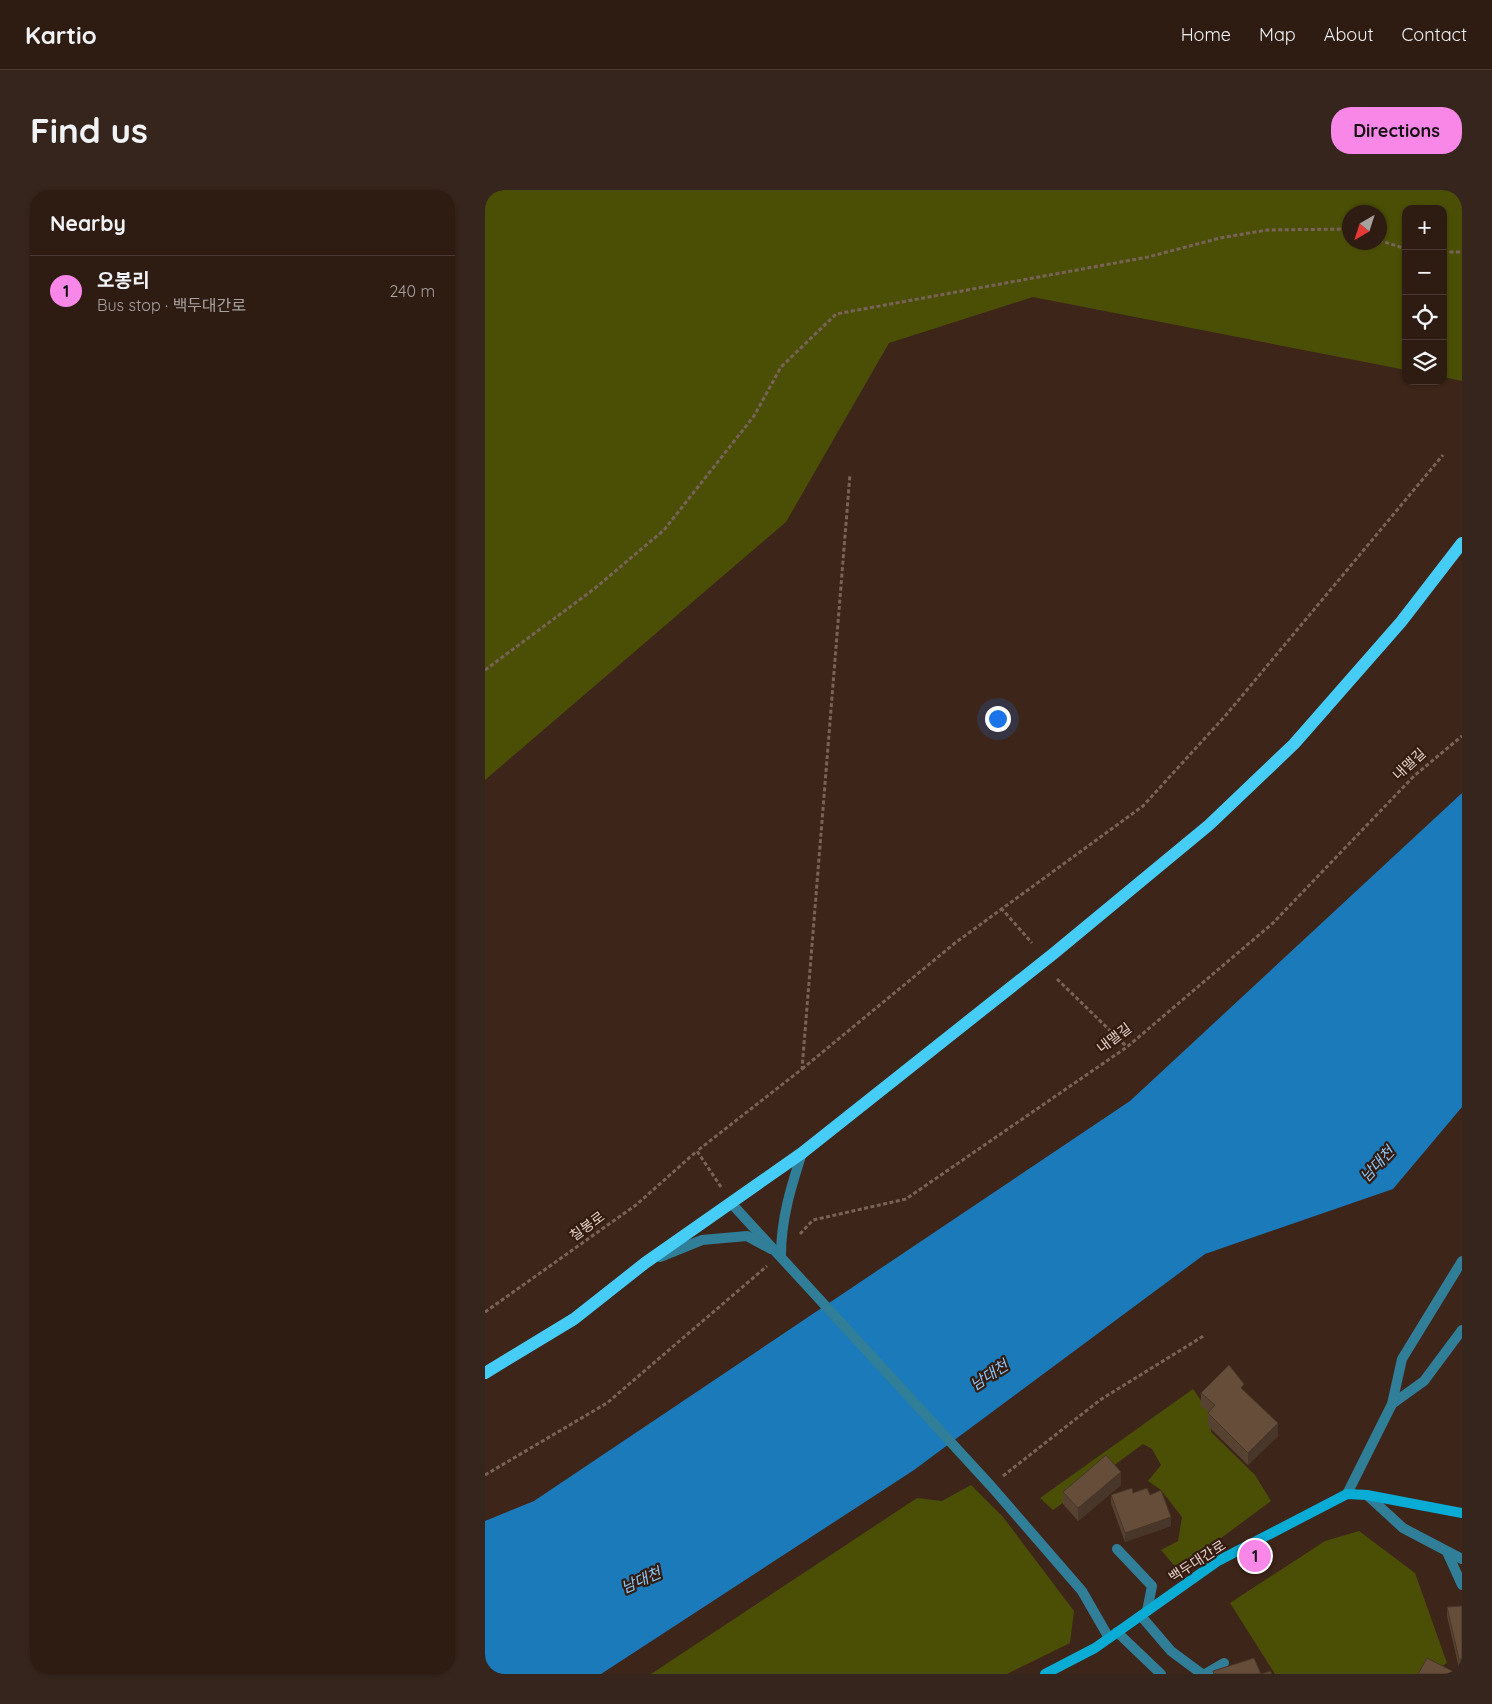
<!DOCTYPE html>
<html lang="en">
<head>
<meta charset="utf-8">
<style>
  :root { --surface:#2e1c13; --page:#36251c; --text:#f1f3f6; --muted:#a7a1a0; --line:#493a33; --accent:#f987e8 }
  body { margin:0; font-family:Quicksand,"Noto Sans KR",sans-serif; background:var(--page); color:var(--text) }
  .controls { position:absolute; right:15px; top:15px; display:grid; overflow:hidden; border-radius:10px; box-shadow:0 1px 4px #0004 }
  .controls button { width:45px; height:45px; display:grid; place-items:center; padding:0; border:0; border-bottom:1px solid var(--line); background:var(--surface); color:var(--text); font:25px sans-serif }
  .compass { position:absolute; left:857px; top:15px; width:45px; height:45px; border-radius:50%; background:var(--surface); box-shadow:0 1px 4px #0004; rotate:219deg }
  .you { position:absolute; left:512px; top:528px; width:18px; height:18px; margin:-12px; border:4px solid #fff; border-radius:50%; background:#1a73e8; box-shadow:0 0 0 8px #1a73e833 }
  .badge { display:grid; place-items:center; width:32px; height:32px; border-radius:50%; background:var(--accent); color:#111; font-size:16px; font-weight:700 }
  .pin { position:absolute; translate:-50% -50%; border:2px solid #fff; box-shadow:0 1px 5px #0006 }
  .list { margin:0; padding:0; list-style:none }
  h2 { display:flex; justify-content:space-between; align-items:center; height:65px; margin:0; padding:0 20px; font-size:21px }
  h2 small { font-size:16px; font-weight:400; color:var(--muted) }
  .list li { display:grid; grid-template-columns:32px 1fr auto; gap:15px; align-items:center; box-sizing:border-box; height:70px; padding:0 20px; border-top:1px solid var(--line) }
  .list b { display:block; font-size:19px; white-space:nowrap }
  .list p { margin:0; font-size:16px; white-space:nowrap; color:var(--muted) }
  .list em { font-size:16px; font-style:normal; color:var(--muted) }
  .icon { flex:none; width:28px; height:28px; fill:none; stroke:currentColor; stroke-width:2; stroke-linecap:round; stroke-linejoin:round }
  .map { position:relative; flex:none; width:977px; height:1484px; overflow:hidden; border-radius:20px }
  header { display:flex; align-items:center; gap:30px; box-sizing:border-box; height:70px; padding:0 25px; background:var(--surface); border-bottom:1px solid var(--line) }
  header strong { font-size:24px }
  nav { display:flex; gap:28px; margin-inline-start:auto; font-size:18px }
  .intro { display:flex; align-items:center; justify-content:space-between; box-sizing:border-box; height:120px; padding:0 30px }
  h1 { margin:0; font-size:35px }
  .button { padding:12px 22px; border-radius:20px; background:var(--accent); color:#111; font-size:18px; font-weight:700 }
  main { display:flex; gap:30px; padding:0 30px }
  aside { flex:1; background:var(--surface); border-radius:20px; box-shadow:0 1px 4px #0004 }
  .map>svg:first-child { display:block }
  .green { fill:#4b4f06; fill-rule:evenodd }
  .water { fill:#1b7ab9 }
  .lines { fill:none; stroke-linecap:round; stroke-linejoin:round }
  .path { stroke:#796358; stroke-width:3; stroke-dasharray:4 2.5; stroke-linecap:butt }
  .lane { stroke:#307e98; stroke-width:10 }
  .street { stroke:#307e98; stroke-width:10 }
  .secondary { stroke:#08acd5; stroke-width:10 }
  .primary { stroke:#46cdf7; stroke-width:12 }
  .wall { fill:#574232 }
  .shaded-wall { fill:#473629 }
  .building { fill:#654d3a; stroke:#473629 }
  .labels { text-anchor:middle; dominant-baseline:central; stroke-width:4.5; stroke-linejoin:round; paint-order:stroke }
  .street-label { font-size:14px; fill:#e2d0c9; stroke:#341b10 }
  .water-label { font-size:15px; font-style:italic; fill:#8cc9fb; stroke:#341b10 }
</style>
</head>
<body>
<header>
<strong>Kartio</strong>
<nav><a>Home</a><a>Map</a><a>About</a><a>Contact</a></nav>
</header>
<div class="intro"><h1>Find us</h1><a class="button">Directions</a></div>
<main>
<aside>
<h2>Nearby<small></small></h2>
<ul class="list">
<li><span class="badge">1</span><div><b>오봉리</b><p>Bus stop · 백두대간로</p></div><em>240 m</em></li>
</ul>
</aside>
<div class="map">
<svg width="977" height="1484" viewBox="0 0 977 1484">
  <rect width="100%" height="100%" fill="#3e2519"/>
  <g class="green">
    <path d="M0 0H977V191L958 187V19H921V180L548 107 404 153 301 332 0 590ZM894 22V52H864V22Z"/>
    <path d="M708 1199 726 1225V1242L770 1285 786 1311 693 1380 676 1360 693 1351 697 1327 676 1300 663 1291 676 1275 667 1259 658 1254 568 1320 555 1308Z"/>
    <path d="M486 1295 518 1327 589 1421 585 1453 522 1484H166L432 1308 457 1311Z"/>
    <path d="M874 1341 930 1383 962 1473 945 1484H790L745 1413 840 1351Z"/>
  </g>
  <path class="water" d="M977 603V917L908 999 720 1064 429 1280 116 1484H0V1331L49 1311 645 911Z"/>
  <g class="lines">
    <g class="path">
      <path d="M894 50 921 59"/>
      <path d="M958 62H977"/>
      <path d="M0 480 109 399 179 340 269 226 296 177 351 124 663 67 735 48 782 40 864 39"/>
      <path d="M516 718 547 753"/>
      <path d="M572 789 642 857"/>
      <path d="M317 879 470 753 658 616 741 525 958 265"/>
      <path d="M236 997 212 961 317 879 365 284"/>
      <path d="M315 1044 328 1030 421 1009 642 857 788 733 929 586 977 546"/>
      <path d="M0 1122 151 1015 212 961"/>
      <path d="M0 1285 122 1213 282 1076"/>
      <path d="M518 1286 615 1210 720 1145"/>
    </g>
    <path class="lane" d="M962 1362 977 1395"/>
    <g class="street">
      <path d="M246 1013 506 1296 597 1401 624 1448"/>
      <path d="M296 1065C296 1029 306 997 317 963"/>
      <path d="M175 1067 217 1050 262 1046 286 1059"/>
      <path d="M907 1214 939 1191 977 1140"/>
      <path d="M862 1304 907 1214 917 1169 977 1071"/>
      <path d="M882 1305 918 1338 977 1369"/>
      <path d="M632 1359 667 1396 662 1421"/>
      <path d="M656 1426 686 1461 717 1484"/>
      <path d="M632 1442 676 1484"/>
      <path d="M720 1484 739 1473"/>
    </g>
    <path class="secondary" d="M560 1484 610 1458 733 1371 862 1304 882 1305 977 1323"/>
    <path class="primary" d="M0 1183 89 1129 160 1073 317 963 568 764 724 635 809 554 916 432 977 353"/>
  </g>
  <g class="wall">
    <path d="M759 1200 793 1246 763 1275 723 1236V1223L724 1222 716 1216V1203Z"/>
    <path d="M636 1295 593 1331 578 1314V1302Z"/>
    <path d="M648 1303 665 1305 686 1336 640 1352 626 1313V1305Z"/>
    <path d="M977 1416V1477L974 1478 962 1426V1417Z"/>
  </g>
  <g class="shaded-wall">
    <path d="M793 1233V1246L763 1275V1263Z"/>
    <path d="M636 1282V1295L593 1331V1318Z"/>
    <path d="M686 1327V1336L640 1352V1343Z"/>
  </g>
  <g class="building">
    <path d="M744 1175 759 1194 756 1198 793 1233 763 1263 723 1223 730 1215 716 1203Z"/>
    <path d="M621 1265 636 1282 593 1318 578 1302Z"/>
    <path d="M647 1298 648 1303 662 1298 665 1305 676 1300 686 1327 640 1343 626 1305Z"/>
    <path d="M977 1416V1469H974L962 1417Z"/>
    <path d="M769 1468 776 1484 785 1481 787 1484H729L728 1481Z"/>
    <path d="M942 1468 973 1484H933Z"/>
  </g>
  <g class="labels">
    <g class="street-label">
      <text transform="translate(924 574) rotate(-43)">내맬길</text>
      <text transform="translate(629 848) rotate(-37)">내맬길</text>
      <text transform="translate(102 1036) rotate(-36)">칠봉로</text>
      <text transform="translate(712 1371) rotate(-33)">백두대간로</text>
    </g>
    <g class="water-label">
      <text transform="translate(892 974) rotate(-47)">남대천</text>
      <text transform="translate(504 1185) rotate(-33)">남대천</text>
      <text transform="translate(156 1390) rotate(-24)">남대천</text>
    </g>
  </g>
</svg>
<div class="controls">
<button>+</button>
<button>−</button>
<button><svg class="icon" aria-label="locate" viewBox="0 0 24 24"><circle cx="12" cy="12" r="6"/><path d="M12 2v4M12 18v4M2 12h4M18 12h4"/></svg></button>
<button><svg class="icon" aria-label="layers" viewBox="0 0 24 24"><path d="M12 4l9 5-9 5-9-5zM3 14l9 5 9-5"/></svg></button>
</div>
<svg class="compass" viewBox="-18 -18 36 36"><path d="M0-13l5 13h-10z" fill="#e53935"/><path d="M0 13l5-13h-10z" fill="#a7a1a0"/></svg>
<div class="you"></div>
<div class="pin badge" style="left:770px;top:1366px">1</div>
</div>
</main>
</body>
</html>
